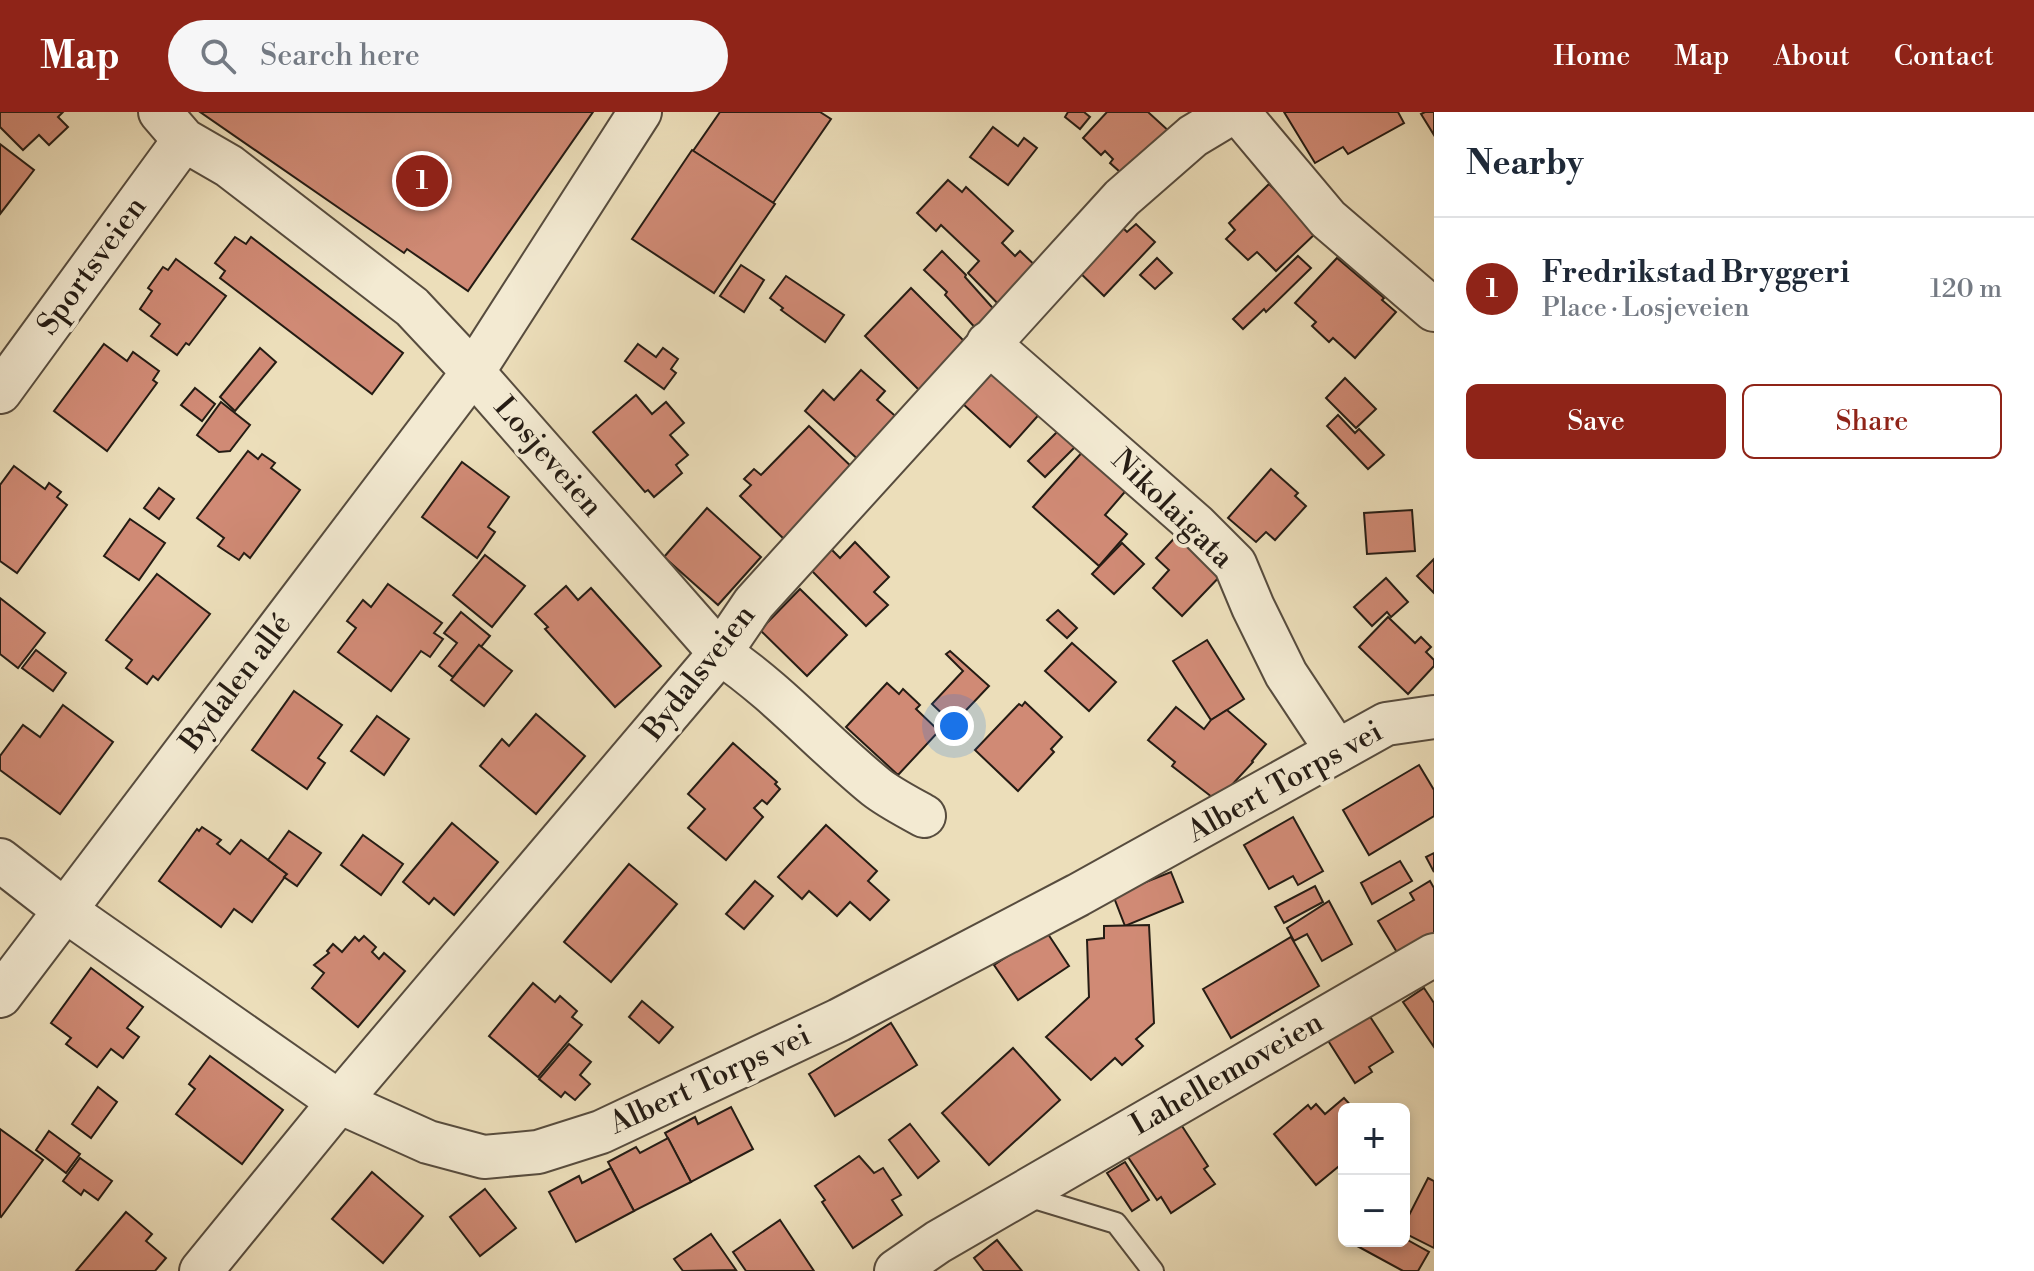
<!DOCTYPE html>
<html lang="en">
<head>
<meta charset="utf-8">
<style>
  :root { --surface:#fff; --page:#f6f6f7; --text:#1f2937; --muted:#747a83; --line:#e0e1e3; --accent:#8f2418 }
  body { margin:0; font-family:"Libre Bodoni",serif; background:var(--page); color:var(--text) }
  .controls { position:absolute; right:24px; bottom:24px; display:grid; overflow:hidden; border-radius:12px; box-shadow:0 4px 12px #0003 }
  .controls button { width:72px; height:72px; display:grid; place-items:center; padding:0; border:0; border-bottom:2px solid var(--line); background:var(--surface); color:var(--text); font:40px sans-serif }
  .you { position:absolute; left:954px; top:614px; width:28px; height:28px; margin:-20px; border:6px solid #fff; border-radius:50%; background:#1a73e8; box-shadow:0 0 0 12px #1a73e833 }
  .badge { display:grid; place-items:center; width:52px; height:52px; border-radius:50%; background:var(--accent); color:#fff; font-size:26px; font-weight:700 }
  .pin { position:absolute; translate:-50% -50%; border:4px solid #fff; box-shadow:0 2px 8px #0006 }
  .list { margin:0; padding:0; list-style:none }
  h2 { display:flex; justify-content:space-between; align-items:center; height:104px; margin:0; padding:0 32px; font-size:34px }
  h2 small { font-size:26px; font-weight:400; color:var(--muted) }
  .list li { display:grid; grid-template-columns:52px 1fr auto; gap:24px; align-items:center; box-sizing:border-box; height:144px; padding:0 32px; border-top:2px solid var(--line) }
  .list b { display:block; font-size:30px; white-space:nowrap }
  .list p { margin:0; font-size:26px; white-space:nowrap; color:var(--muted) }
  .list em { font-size:26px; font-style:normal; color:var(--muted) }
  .actions { display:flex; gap:16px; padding:24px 32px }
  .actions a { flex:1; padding:18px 0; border:2px solid var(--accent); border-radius:12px; text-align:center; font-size:28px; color:var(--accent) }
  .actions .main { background:var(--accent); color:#fff }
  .icon { flex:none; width:44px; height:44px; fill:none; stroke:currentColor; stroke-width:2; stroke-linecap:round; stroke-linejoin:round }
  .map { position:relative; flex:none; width:1434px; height:1159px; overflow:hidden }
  header { display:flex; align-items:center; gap:48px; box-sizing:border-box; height:112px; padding:0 40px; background:var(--accent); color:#fff }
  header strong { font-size:38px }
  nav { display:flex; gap:44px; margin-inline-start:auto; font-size:28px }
  .search { width:560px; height:72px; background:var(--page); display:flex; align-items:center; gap:20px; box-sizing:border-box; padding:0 28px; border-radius:44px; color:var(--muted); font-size:30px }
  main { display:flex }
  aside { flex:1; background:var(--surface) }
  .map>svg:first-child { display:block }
  .building { fill:#d08a75; stroke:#251c14; stroke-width:2 }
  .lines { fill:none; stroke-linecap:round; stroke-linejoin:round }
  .service-casing { stroke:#574c3e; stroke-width:24 }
  .minor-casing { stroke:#574c3e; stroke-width:46 }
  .service { stroke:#f3ead2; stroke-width:20 }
  .minor { stroke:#f3ead2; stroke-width:42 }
  .labels { text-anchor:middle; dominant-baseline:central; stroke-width:8; stroke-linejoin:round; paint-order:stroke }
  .street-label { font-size:30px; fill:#251c14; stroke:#f3ead2 }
</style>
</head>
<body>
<header>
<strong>Map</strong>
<div class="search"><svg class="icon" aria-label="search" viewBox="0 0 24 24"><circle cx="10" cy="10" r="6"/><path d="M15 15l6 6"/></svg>Search here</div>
<nav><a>Home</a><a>Map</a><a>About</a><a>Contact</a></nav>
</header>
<main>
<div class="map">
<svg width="1434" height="1159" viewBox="0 0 1434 1159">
  <rect width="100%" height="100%" fill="#ecdeba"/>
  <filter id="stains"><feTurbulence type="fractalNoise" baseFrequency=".0025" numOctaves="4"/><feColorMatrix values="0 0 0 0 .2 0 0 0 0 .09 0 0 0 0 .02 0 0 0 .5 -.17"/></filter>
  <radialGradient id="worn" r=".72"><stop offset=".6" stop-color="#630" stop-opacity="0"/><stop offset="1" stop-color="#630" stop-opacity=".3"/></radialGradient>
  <g class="building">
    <path d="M0 0H63L58 5 68 15 49 33 39 23 23 38 0 15Z"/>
    <path d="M200 0H593L468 179 407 137 404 141Z"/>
    <path d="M720 0H820L831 7 773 91 693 39Z"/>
    <path d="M1068 0H1084L1090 5 1080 17 1065 5Z"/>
    <path d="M1107 0H1148L1171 21 1129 68 1110 51 1113 47 1105 39 1101 43 1083 26Z"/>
    <path d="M1284 0H1398L1404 11 1348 42 1343 35 1315 51Z"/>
    <path d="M1425 0H1434V23L1421 2Z"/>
    <path d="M993 15 1018 34 1024 26 1037 36 1008 73 970 45Z"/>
    <path d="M0 32 34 58 0 102Z"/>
    <path d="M692 38 775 92 714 181 632 127Z"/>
    <path d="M948 68 962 80 966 75 1013 119 1002 131 1015 144 1020 139 1043 161 1006 200 968 161 979 149 941 113 936 119 917 101Z"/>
    <path d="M1269 72 1317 120 1276 159 1257 140 1248 148 1226 127 1235 118 1229 111Z"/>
    <path d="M1119 112 1127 120 1136 112 1155 130 1104 184 1076 157Z"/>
    <path d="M235 125 246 132 251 125 403 241 372 282 220 166 225 159 215 151Z"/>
    <path d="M942 139 966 163 965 165 999 203 980 221 945 183 947 180 924 158Z"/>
    <path d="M1298 144 1311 156 1266 200 1264 197 1243 217 1233 207Z"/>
    <path d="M1157 146 1172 161 1155 177 1140 163Z"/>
    <path d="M1337 146 1384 186 1382 188 1396 200 1355 246 1333 226 1329 230 1312 214 1316 210 1295 191Z"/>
    <path d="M176 147 226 184 189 233 186 231 177 243 151 224 160 212 140 197 152 179 148 176 163 155 168 158Z"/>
    <path d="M741 153 764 168 744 200 720 184Z"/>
    <path d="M786 164 844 203 825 230 781 198 783 196 770 186Z"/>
    <path d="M911 176 968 233 924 283 865 224Z"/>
    <path d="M104 232 127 249 133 240 159 259 153 268 157 271 107 339 54 299Z"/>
    <path d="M638 232 656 245 663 236 678 247 671 257 676 261 664 277 625 249Z"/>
    <path d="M260 236 276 250 235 299 220 285Z"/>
    <path d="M995 256 1043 298 1010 335 963 292Z"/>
    <path d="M861 258 885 279 877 288 901 309 862 351 805 299 823 278 834 288Z"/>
    <path d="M1345 266 1376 297 1356 316 1326 286Z"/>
    <path d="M195 276 215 292 202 309 181 293Z"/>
    <path d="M636 283 652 302 666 290 684 311 670 323 688 343 676 353 682 361 654 385 648 378 645 380 593 320Z"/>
    <path d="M221 290 250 313 230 339 219 340 197 323Z"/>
    <path d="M1338 303 1355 321 1359 317 1384 343 1368 357 1327 314Z"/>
    <path d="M809 314 856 359 787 430 740 384 751 373 744 367 754 357 761 363Z"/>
    <path d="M1059 318 1076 334 1045 365 1028 349Z"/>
    <path d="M1085 337 1129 375 1105 403 1127 422 1099 454 1033 395Z"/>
    <path d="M248 339 258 347 262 342 275 351 271 356 300 378 250 446 244 441 239 448 218 434 224 426 197 406Z"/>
    <path d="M462 350 509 385 488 415 495 420 477 446 422 405Z"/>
    <path d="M14 354 45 377 49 371 61 380 57 385 67 393 17 461 0 449V373Z"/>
    <path d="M1271 357 1298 381 1295 384 1306 394 1275 428 1266 420 1256 430 1228 406Z"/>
    <path d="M159 376 174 387 159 407 144 396Z"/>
    <path d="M707 396 761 445 718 493 664 445Z"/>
    <path d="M1412 398 1415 439 1367 442 1364 401Z"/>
    <path d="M130 407 165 431 139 468 104 444Z"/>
    <path d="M1181 419 1225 459 1182 504 1153 476 1169 458 1156 446Z"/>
    <path d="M855 430 889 465 874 480 888 493 866 514 811 458 831 437 840 446Z"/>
    <path d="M1122 431 1144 452 1114 482 1092 462Z"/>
    <path d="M485 443 525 474 492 515 453 483Z"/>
    <path d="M1434 447V481L1417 464Z"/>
    <path d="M157 462 210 502 158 568 153 564 147 572 126 556 132 548 106 528Z"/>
    <path d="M1386 466 1408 490 1391 505 1387 500 1372 514 1354 495Z"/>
    <path d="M388 472 442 511 434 521 443 527 430 545 421 539 391 579 338 540 356 516 347 509 363 488 371 495Z"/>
    <path d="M566 474 578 488 591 476 661 554 615 595 545 517 548 515 535 502Z"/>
    <path d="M800 477 847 523 807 564 760 518Z"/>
    <path d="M0 486 45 521 18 556 0 542Z"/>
    <path d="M1058 498 1077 516 1067 526 1047 508Z"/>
    <path d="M461 500 490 524 481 535 479 533 453 565 439 554 457 531 444 521Z"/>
    <path d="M1388 505 1415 531 1421 525 1431 535 1426 540 1434 548V554L1408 582 1359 535Z"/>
    <path d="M1207 528 1244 587 1211 608 1173 549Z"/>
    <path d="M1072 531 1116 570 1089 599 1045 559Z"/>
    <path d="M479 533 512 559 484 594 451 568Z"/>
    <path d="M36 538 66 561 53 579 22 556Z"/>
    <path d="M950 539 989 574 953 612 932 592 963 559 946 542Z"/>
    <path d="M887 571 899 582 903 577 920 593 916 597 939 619 898 663 846 615Z"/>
    <path d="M294 579 342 613 318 646 325 651 307 677 252 638Z"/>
    <path d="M1025 590 1062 625 1051 637 1054 640 1018 679 975 638 1019 592 1022 594Z"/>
    <path d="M63 593 113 630 60 702 0 658V644L23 613 40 625Z"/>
    <path d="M1176 595 1204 617 1211 608 1227 598 1266 632 1252 649 1253 650 1217 689 1172 654 1175 650 1148 628Z"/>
    <path d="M536 602 585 644 536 702 480 654 502 627 509 634Z"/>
    <path d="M377 604 409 627 384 663 351 639Z"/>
    <path d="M733 631 777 670 775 672 780 677 767 692 762 688 754 696 763 705 726 748 688 716 705 697 688 682Z"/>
    <path d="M1419 653 1434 678V704L1369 743 1343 698Z"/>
    <path d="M1293 705 1323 759 1298 773 1293 764 1269 777 1244 733Z"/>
    <path d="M452 711 498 750 454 803 434 786 429 792 403 770Z"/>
    <path d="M826 713 877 759 868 769 889 788 870 808 850 790 837 804 809 779 802 787 778 765Z"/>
    <path d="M202 715 221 728 217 732 230 742 241 728 287 762 252 810 234 797 221 815 159 769 197 717 199 719Z"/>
    <path d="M289 719 321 741 297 774 284 765 287 762 268 748Z"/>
    <path d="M363 723 403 752 381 783 341 753Z"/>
    <path d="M1434 741V760L1426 745Z"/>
    <path d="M1400 749 1412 769 1372 792 1361 771Z"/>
    <path d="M629 752 677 792 611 870 564 830Z"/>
    <path d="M1171 760 1183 790 1125 814 1113 783Z"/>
    <path d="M755 769 773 784 744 817 726 802Z"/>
    <path d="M1430 769 1434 776V827L1401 847 1378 809 1414 788 1410 781Z"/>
    <path d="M1315 774 1323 790 1284 811 1275 795Z"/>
    <path d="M1329 789 1352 832 1322 849 1307 822 1294 829 1287 816Z"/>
    <path d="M1149 813 1154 911 1136 927 1143 934 1122 953 1115 946 1091 968 1046 925 1089 885 1087 828 1104 826V814Z"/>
    <path d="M1046 819 1069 854 1018 888 994 853Z"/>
    <path d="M364 824 376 835 372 840 379 847 384 841 405 859 358 915 312 876 324 861 314 853 329 841 327 839 333 832 342 840 355 825 359 829Z"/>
    <path d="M1291 825 1319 874 1231 926 1203 877Z"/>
    <path d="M91 856 143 895 127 916 139 925 123 946 111 937 97 955 66 932 71 926 51 911Z"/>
    <path d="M533 871 555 890 560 884 577 899 572 905 582 913 538 965 489 924Z"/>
    <path d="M1424 876 1434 891V935L1403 890Z"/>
    <path d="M642 889 673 915 659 931 629 905Z"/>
    <path d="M1367 900 1393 940 1369 955 1372 960 1355 971 1327 927Z"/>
    <path d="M891 911 917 953 835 1004 809 962Z"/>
    <path d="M569 932 591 950 580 963 590 972 575 988 565 980 561 985 539 967Z"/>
    <path d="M1013 936 1060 988 989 1053 942 1001Z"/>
    <path d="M210 944 283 998 242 1052 176 1002 195 977 189 972Z"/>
    <path d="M98 975 117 990 91 1026 72 1012Z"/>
    <path d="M1344 986 1354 997H1344V1050L1316 1073 1274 1022 1308 993 1311 997 1316 992 1325 1002Z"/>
    <path d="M731 995 753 1037 691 1070 665 1021 695 1005 698 1012Z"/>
    <path d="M1180 1011 1208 1054 1204 1057 1215 1072 1171 1101 1161 1085 1157 1088 1128 1045Z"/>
    <path d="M910 1012 939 1049 918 1066 889 1028Z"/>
    <path d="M0 1017 43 1048 1 1105 0 1104Z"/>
    <path d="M49 1019 80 1042 66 1061 36 1038Z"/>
    <path d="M668 1026 691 1070 634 1099 608 1050 636 1035 640 1041Z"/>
    <path d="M859 1044 874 1061 883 1056 901 1083 892 1088 902 1103 853 1136 822 1090 825 1088 815 1074Z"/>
    <path d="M80 1046 112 1069 98 1088 84 1078 81 1083 63 1069Z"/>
    <path d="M1125 1050 1149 1088 1132 1099 1107 1061Z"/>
    <path d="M611 1056 634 1099 576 1130 549 1080 579 1064 582 1071Z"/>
    <path d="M372 1060 423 1104 383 1151 332 1107Z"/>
    <path d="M1428 1066 1434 1069V1136L1404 1121V1113Z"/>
    <path d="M485 1077 516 1116 480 1144 450 1105Z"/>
    <path d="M126 1100 152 1122 146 1129 166 1146 155 1159H76Z"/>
    <path d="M780 1108 814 1159H746L733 1140Z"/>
    <path d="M711 1122 736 1158 683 1159 674 1147Z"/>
    <path d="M1404 1126 1429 1140 1418 1159H1403L1348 1129H1404Z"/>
    <path d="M997 1128 1022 1159H984L974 1146Z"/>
  </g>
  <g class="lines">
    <g class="service-casing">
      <path id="service" d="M1024 1083 1116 1111 1153 1159"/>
    </g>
    <g class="minor-casing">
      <g id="minor">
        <path d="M160 0 184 28 229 54 412 195 473 260 720 541C778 580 822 631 876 675 890 686 908 695 924 704"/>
        <path d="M1238 0 1328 107 1434 198"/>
        <path d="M988 231 1196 413 1235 452 1253 495 1286 562 1337 639"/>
        <path d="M0 280 184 28"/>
        <path d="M0 748 63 797 339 990 428 1030 484 1045 538 1040 601 1020 839 908 1078 783 1386 612 1434 605"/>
        <path d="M0 884 473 260 640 0"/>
        <path d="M201 1159 339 990 720 541 754 491 1122 86 1193 24 1233 0"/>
        <path d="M896 1159 938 1130 1434 843"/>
      </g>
    </g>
    <use href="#service" class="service"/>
    <use href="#minor" class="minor"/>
  </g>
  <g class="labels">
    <g class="street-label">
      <text transform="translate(92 154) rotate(-54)">Sportsveien</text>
      <text transform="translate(548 345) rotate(49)">Losjeveien</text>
      <text transform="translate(1172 397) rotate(44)">Nikolaigata</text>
      <text transform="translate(699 561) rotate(-52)">Bydalsveien</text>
      <text transform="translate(236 571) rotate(-53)">Bydalen allé</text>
      <text transform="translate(1285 670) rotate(-29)">Albert Torps vei</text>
      <text transform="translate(1227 962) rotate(-30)">Lahellemoveien</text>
      <text transform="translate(710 968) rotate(-25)">Albert Torps vei</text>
    </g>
  </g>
  <rect width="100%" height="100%" filter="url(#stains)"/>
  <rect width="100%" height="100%" fill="url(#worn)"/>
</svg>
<div class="controls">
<button>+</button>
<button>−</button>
</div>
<div class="you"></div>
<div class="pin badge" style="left:422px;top:69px">1</div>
</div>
<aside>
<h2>Nearby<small></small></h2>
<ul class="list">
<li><span class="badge">1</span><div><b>Fredrikstad Bryggeri</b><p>Place · Losjeveien</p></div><em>120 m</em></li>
</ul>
<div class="actions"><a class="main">Save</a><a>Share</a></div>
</aside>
</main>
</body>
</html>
